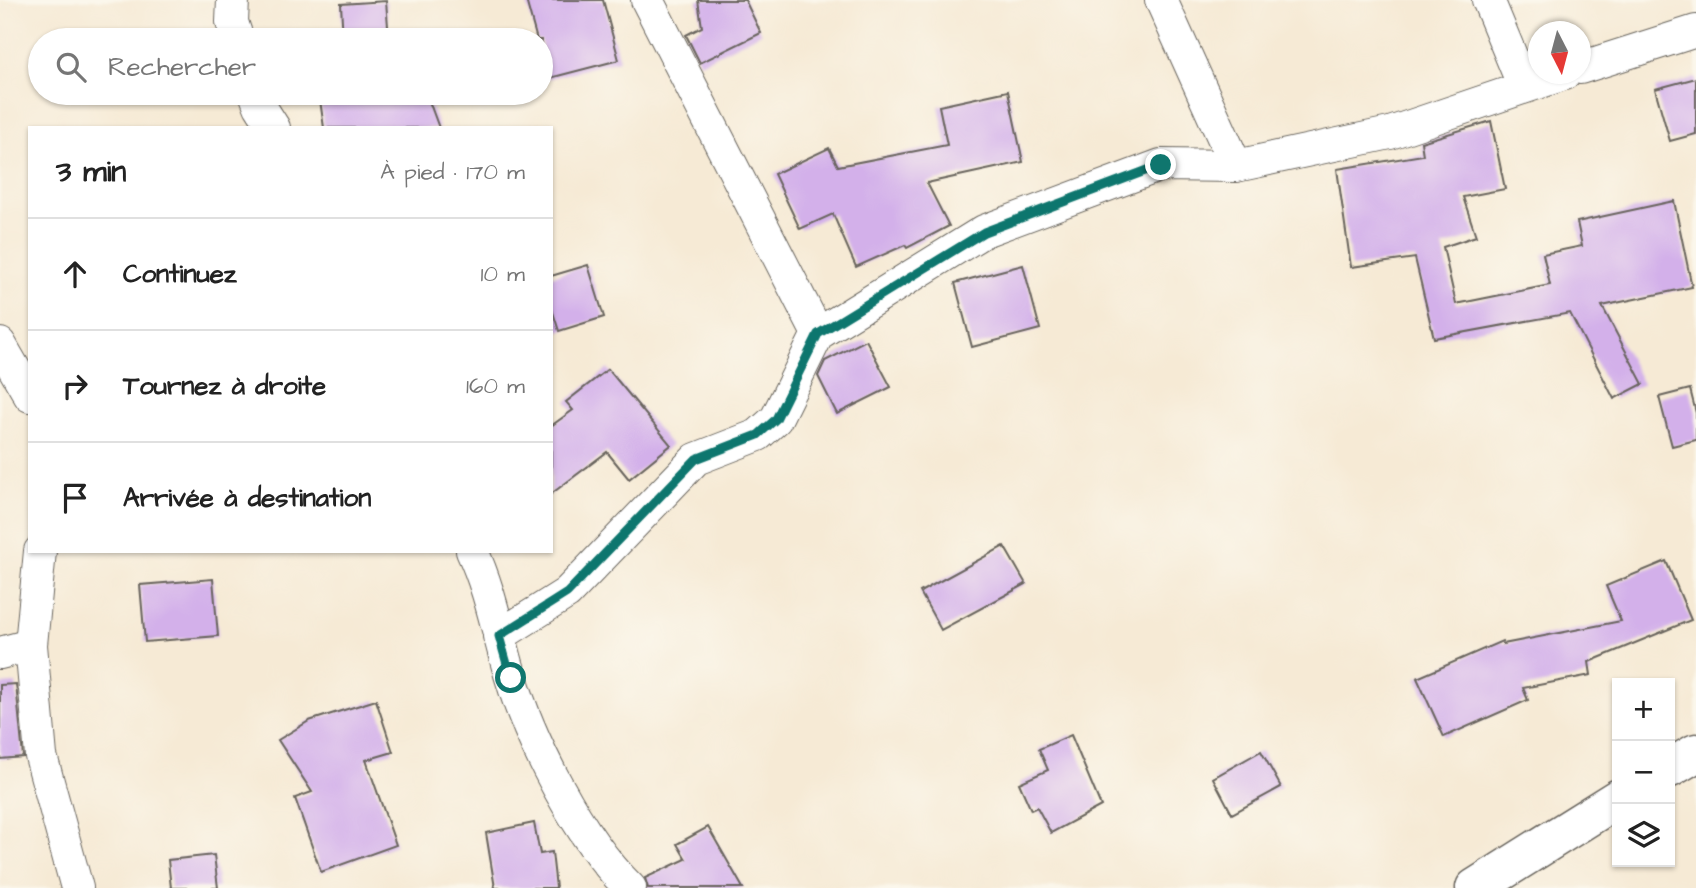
<!DOCTYPE html>
<html lang="fr">
<head>
<meta charset="utf-8">
<style>
  :root { --surface:#fff; --page:#f2f2f2; --text:#222; --muted:#767676; --line:#e0e0e0 }
  body { margin:0; font-family:"Architects Daughter",sans-serif; background:var(--page); color:var(--text) }
  .controls { position:absolute; right:21px; bottom:21px; display:grid; overflow:hidden; border-radius:0px; box-shadow:0 2px 5px #0004 }
  .controls button { width:63px; height:63px; display:grid; place-items:center; padding:0; border:0; border-bottom:2px solid var(--line); background:var(--surface); color:var(--text); font:35px sans-serif }
  .compass { position:absolute; left:1528px; top:21px; width:63px; height:63px; border-radius:50%; background:var(--surface); box-shadow:0 2px 5px #0004; rotate:174deg }
  .stop { position:absolute; width:21px; height:21px; margin:-16px; border:5px solid #0f766e; border-radius:50%; background:#fff }
  .stop.end { background:#0f766e; border-color:#fff; box-shadow:0 2px 7px #0008 }
  .list { margin:0; padding:0; list-style:none }
  h2 { display:flex; justify-content:space-between; align-items:center; height:91px; margin:0; padding:0 28px; font-size:30px }
  h2 small { font-size:23px; font-weight:400; color:var(--muted) }
  .list li { display:grid; grid-template-columns:46px 1fr auto; gap:21px; align-items:center; box-sizing:border-box; height:112px; padding:0 28px; border-top:2px solid var(--line) }
  .list b { display:block; font-size:26px; white-space:nowrap }
  .list em { font-size:23px; font-style:normal; color:var(--muted) }
  .icon { flex:none; width:38px; height:38px; fill:none; stroke:currentColor; stroke-width:2; stroke-linecap:round; stroke-linejoin:round }
  .map { position:relative; flex:none; width:1696px; height:888px; overflow:hidden }
  .search { position:absolute; background:var(--surface); box-shadow:0 2px 5px #0004; left:28px; top:28px; width:525px; height:77px; display:flex; align-items:center; gap:18px; box-sizing:border-box; padding:0 24px; border-radius:38px; color:var(--muted); font-size:26px }
  .panel { position:absolute; background:var(--surface); box-shadow:0 2px 5px #0004; left:28px; top:126px; width:525px; height:427px; border-radius:0px }
  .map>svg:first-child { display:block }
  .building { fill:#d3b0ea }
  .lines { fill:none; stroke-linecap:round; stroke-linejoin:round }
  .minor-casing { stroke:#68645d; stroke-width:34 }
  .secondary-casing { stroke:#68645d; stroke-width:41 }
  .minor { stroke:#fff; stroke-width:32 }
  .secondary { stroke:#fff; stroke-width:38 }
  .route { stroke:#0f766e; stroke-width:9 }
</style>
</head>
<body>
<div class="map">
<svg width="1696" height="888" viewBox="0 0 1696 888">
  <rect width="100%" height="100%" fill="#fbf7ec"/>
  <filter id="ink" filterUnits="userSpaceOnUse"><feTurbulence type="fractalNoise" baseFrequency=".0143" numOctaves="2"/><feDisplacementMap in="SourceGraphic" scale="14" xChannelSelector="R" yChannelSelector="G"/><feConvolveMatrix kernelMatrix="1 2 1 2 8 2 1 2 1" color-interpolation-filters="sRGB"/></filter>
  <filter id="wash" filterUnits="userSpaceOnUse"><feTurbulence type="fractalNoise" baseFrequency=".00686" numOctaves="4" result="noise"/><feDisplacementMap in="SourceGraphic" scale="28" xChannelSelector="R" yChannelSelector="G"/><feGaussianBlur stdDeviation="1.57" result="paint"/><feColorMatrix in="noise" values="0 0 0 0 0 0 0 0 0 0 0 0 0 0 0 0 0 1.4 0 .05"/><feComposite in="paint" operator="in"/></filter>
  <g filter="url(#wash)">
    <rect width="100%" height="100%" fill="#f6ead5"/>
    <g id="blocks">
      <g class="building">
        <path d="M526 0H603L619 60 546 79 541 40H537Z"/>
        <path d="M698 0H745L761 33 700 63 686 35 702 27Z"/>
        <path d="M386 1 389 39 392 40H343L341 4Z"/>
        <path d="M1696 78V134L1670 141 1655 89Z"/>
        <path d="M1008 91 1023 162 927 183 949 226 907 248 905 245 856 267 833 214 800 229 774 174 829 148 838 166 947 145 939 106Z"/>
        <path d="M319 93H426L439 128H324Z"/>
        <path d="M1491 121 1505 189 1463 197 1476 236 1443 247 1456 304 1550 285 1543 254 1582 246 1577 222 1674 201 1692 287 1602 306 1643 384 1614 399 1570 313 1434 338 1415 258 1351 267 1337 169 1423 155 1421 142Z"/>
        <path d="M588 265 604 317 559 331 551 306V276Z"/>
        <path d="M1023 265 1040 329 972 347 955 283Z"/>
        <path d="M866 340 891 387 837 414 818 376 825 361Z"/>
        <path d="M608 369 671 445 629 479 607 452 551 494V426L573 410 566 402Z"/>
        <path d="M1690 389 1696 413V440L1672 446 1659 397Z"/>
        <path d="M1004 546 1026 584 941 630 920 592Z"/>
        <path d="M1666 561 1691 620 1589 662 1591 675 1523 688 1528 700 1444 737 1417 678 1502 641 1503 644 1621 621 1606 586Z"/>
        <path d="M213 579 218 636 145 642 140 585Z"/>
        <path d="M16 684 23 757 0 759V685Z"/>
        <path d="M376 700 393 752 366 760 396 845 321 872 295 798 312 792 278 740 309 721Z"/>
        <path d="M1071 735 1101 806 1051 833 1037 807 1031 810 1019 783 1048 770 1039 749Z"/>
        <path d="M1261 751 1281 787 1232 814 1213 778Z"/>
        <path d="M534 823 540 854 552 852 556 888H495L486 833Z"/>
        <path d="M708 827 743 888H648L645 878 686 859 677 844Z"/>
        <path d="M214 855 218 888H171L168 860Z"/>
      </g>
    </g>
  </g>
  <g filter="url(#ink)">
    <use href="#blocks" fill-opacity="0" stroke="#68645d" stroke-width="2"/>
    <g class="lines">
      <g class="minor-casing">
        <g id="minor">
          <path d="M233 0 232 22 238 40"/>
          <path d="M647 0 818 334"/>
          <path d="M1161 0 1236 166"/>
          <path d="M1488 0 1524 87"/>
          <path d="M1580 68 1696 31"/>
          <path d="M255 93 260 106 274 128"/>
          <path d="M0 344 30 396"/>
          <path d="M40 551 31 645 41 756 77 888"/>
          <path d="M472 551C490 589 498 634 510 674 530 742 579 838 630 888"/>
          <path d="M499 636 567 593 696 459 758 435 776 419 818 334 984 231 1161 165 1236 166 1390 133 1564 74"/>
          <path d="M0 653 31 645"/>
        </g>
      </g>
      <g class="secondary-casing">
        <g id="secondary">
          <path d="M1670 768 1696 753"/>
          <path d="M1475 888 1617 799"/>
        </g>
      </g>
      <use href="#minor" class="minor"/>
      <use href="#secondary" class="secondary"/>
    </g>
  </g>
  <g class="lines" filter="url(#ink)">
    <path class="route" d="M511 678 499 636 567 593 696 459 758 435 776 419 818 334 984 232 1161 165"/>
  </g>
</svg>
<div class="controls">
<button>+</button>
<button>−</button>
<button><svg class="icon" aria-label="layers" viewBox="0 0 24 24"><path d="M12 4l9 5-9 5-9-5zM3 14l9 5 9-5"/></svg></button>
</div>
<svg class="compass" viewBox="-18 -18 36 36"><path d="M0-13l5 13h-10z" fill="#e53935"/><path d="M0 13l5-13h-10z" fill="#767676"/></svg>
<div class="stop" style="left:511px;top:678px"></div>
<div class="stop end" style="left:1161px;top:165px"></div>
<div class="search"><svg class="icon" aria-label="search" viewBox="0 0 24 24"><circle cx="10" cy="10" r="6"/><path d="M15 15l6 6"/></svg>Rechercher</div>
<section class="panel">
<h2>3 min<small>À pied · 170 m</small></h2>
<ul class="list">
<li><svg class="icon" aria-label="ahead" viewBox="0 0 24 24"><path d="M12 20V5M6 11l6-6 6 6"/></svg><div><b>Continuez</b></div><em>10 m</em></li>
<li><svg class="icon" aria-label="right" viewBox="0 0 24 24"><path d="M7 20v-9h11M14 6l5 5-5 5"/></svg><div><b>Tournez à droite</b></div><em>160 m</em></li>
<li><svg class="icon" aria-label="arrive" viewBox="0 0 24 24"><path d="M6 21V4h12l-3 4 3 4H6"/></svg><div><b>Arrivée à destination</b></div></li>
</ul>
</section>
</div>
</body>
</html>
